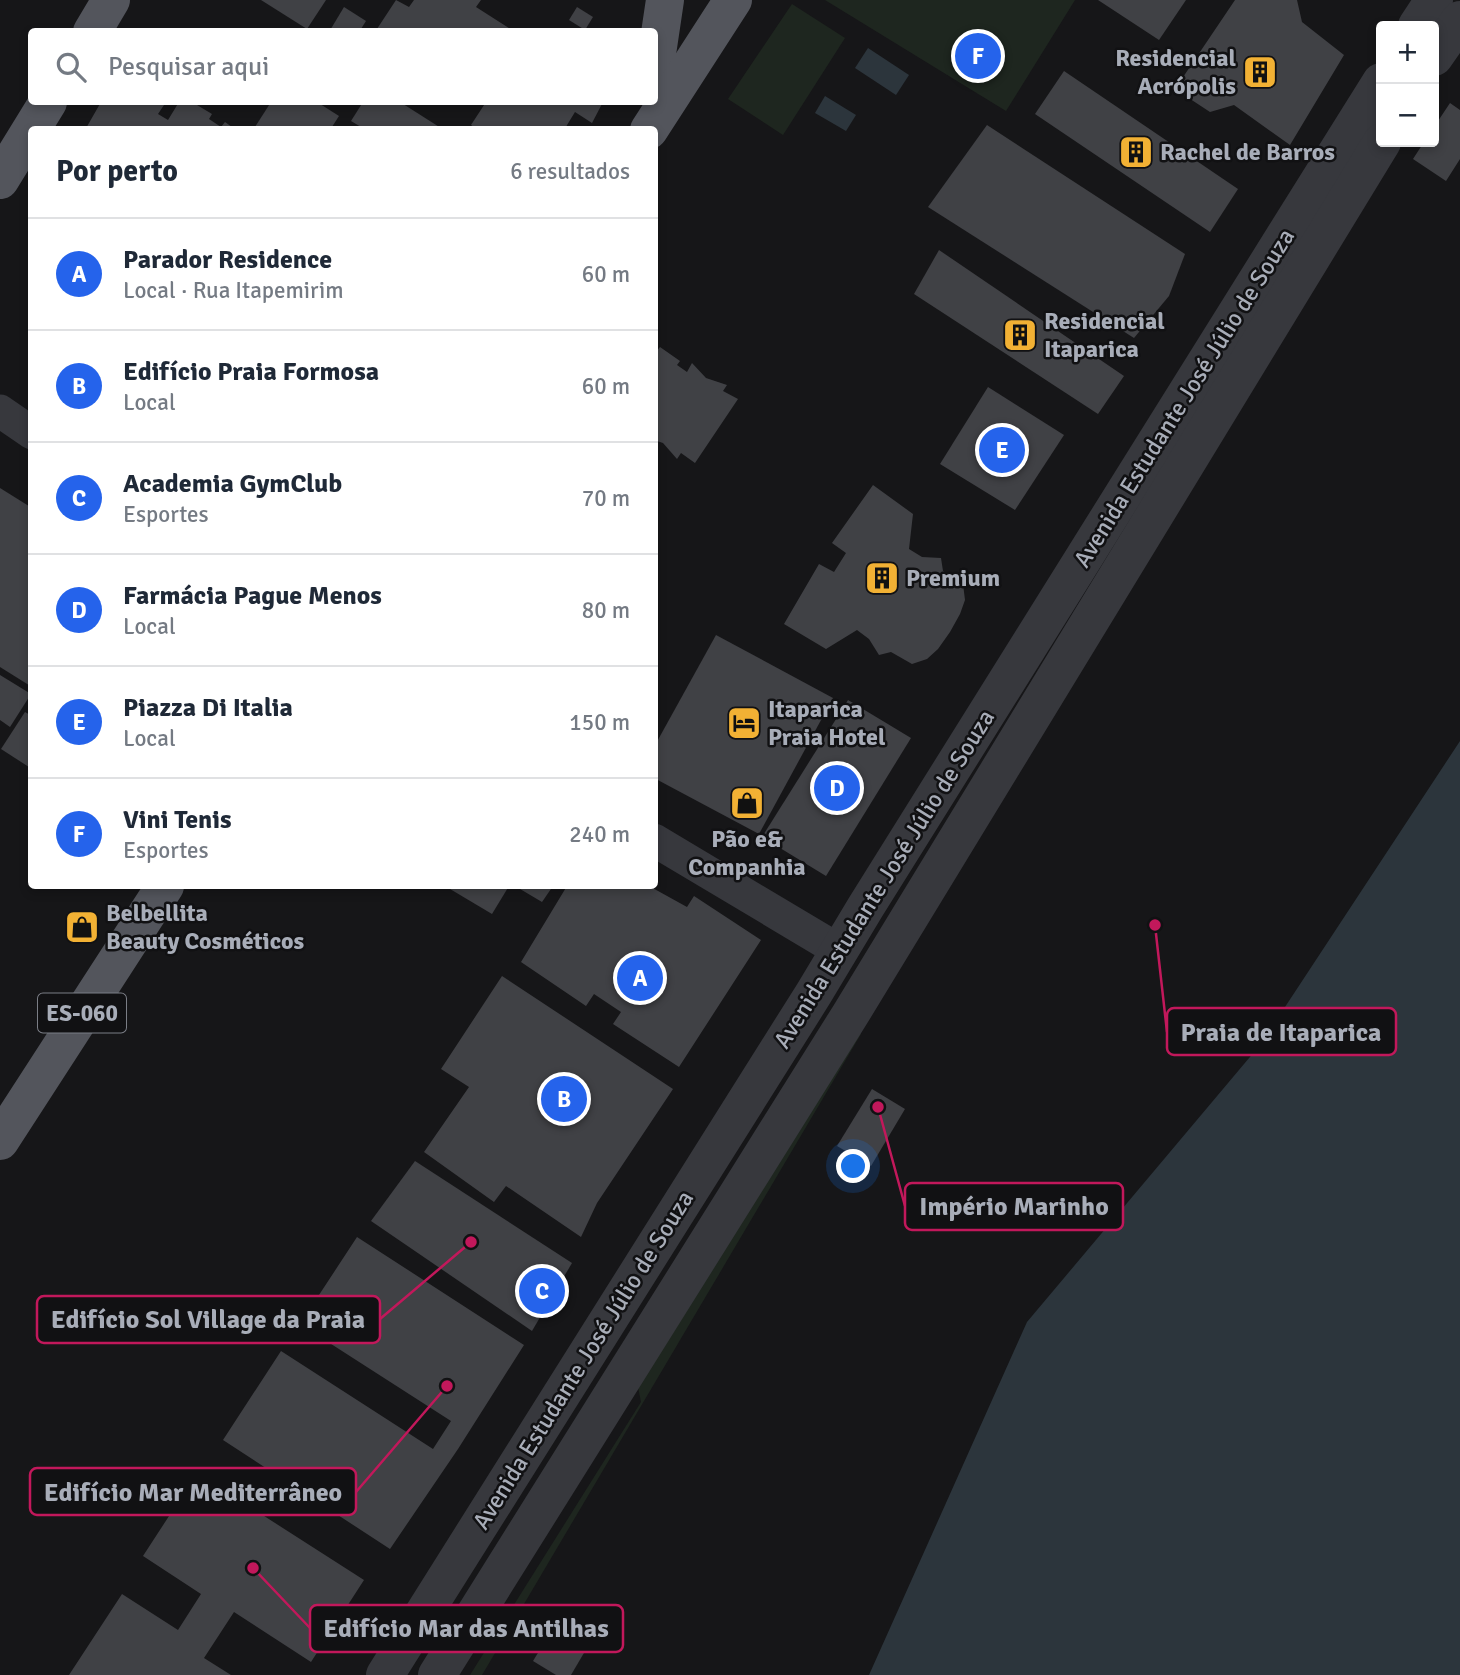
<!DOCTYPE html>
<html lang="pt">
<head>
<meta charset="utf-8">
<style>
  :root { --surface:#fff; --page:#f2f2f3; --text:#1f2937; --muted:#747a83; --line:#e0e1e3; --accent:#2563eb }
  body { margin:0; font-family:Signika,sans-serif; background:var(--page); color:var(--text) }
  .controls { position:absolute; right:21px; top:21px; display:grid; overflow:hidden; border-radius:7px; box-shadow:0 4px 10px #0003 }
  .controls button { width:63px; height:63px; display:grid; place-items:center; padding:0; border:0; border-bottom:2px solid var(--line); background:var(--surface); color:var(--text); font:35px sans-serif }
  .you { position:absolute; left:854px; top:1167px; width:24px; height:24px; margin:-18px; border:5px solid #fff; border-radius:50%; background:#1a73e8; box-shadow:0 0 0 10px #1a73e833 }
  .badge { display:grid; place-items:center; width:46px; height:46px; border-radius:50%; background:var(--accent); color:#fff; font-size:23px; font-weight:700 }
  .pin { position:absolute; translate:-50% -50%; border:4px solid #fff; box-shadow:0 2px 7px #0006 }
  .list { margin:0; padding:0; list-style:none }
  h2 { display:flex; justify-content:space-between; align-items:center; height:91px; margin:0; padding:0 28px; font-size:30px }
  h2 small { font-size:23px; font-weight:400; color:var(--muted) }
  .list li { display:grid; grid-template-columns:46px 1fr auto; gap:21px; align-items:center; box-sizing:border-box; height:112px; padding:0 28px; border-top:2px solid var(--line) }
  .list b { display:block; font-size:26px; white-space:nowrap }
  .list p { margin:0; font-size:23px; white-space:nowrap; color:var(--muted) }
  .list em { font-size:23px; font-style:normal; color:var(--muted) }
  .icon { flex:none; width:38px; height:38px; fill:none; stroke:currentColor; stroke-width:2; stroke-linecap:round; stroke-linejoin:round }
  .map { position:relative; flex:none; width:1460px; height:1675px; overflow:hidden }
  .search { position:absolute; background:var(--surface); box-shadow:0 4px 10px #0003; left:28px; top:28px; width:630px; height:77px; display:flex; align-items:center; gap:18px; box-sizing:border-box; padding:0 24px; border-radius:7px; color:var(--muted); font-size:26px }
  .panel { position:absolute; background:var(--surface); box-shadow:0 4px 10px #0003; left:28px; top:126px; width:630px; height:763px; border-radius:7px }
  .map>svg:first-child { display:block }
  .green { fill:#1e261f }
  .water { fill:#2c353c }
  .building { fill:#404145 }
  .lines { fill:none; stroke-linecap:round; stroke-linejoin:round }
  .minor { stroke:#37383d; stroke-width:33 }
  .tertiary { stroke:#37383d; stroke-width:38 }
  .primary { stroke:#53555c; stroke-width:38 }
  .labels { text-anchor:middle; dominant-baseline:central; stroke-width:5; stroke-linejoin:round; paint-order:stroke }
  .shield { fill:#111113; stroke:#7b7e86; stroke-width:2 }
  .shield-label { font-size:23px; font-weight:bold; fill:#a8adb8 }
  .poi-label { font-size:24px; font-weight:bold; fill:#a8adb8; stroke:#111113; text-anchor:start }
  .street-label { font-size:24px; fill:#a8adb8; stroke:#111113 }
  .leader { fill:none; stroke:#c2185b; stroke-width:2.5 }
  .callout-dot { fill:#c2185b; stroke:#111113; stroke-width:2.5 }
  .callout { fill:#111113; stroke:#c2185b; stroke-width:2.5 }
  .callout-label { font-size:26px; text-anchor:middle; font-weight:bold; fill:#a8adb8 }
</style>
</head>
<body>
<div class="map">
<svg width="1460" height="1675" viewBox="0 0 1460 1675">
  <rect width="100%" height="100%" fill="#161618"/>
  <g class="green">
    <path d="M825 0H1075L1006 111Z"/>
    <path d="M792 4 845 38 783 135 728 99Z"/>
    <path d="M858 1032 861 1034 482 1675H470L641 1402 637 1382Z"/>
  </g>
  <g class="water">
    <path d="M868 48 909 75 896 95 855 68Z"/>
    <path d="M825 96 856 115 846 131 815 113Z"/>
    <path d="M1460 741V1675H869L1027 1322 1260 1045Z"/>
  </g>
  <g class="building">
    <path d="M261 0H326L307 29Z"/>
    <path d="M396 0 409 7 414 0H481L476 7 515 32H375Z"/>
    <path d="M1098 0H1186L1159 40Z"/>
    <path d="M1235 0H1297L1302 22 1344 55 1290 145 1234 105 1210 112 1175 89Z"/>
    <path d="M344 7 366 21 359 32H329Z"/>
    <path d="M577 7 593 17 585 30 569 20Z"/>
    <path d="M1064 71 1238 189 1210 232 1035 114Z"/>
    <path d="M101 102H166L158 114 168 120 179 102H192L212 114 209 119 221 127 225 122 236 130H85Z"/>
    <path d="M271 102H317L339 116 330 130H260L255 127Z"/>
    <path d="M363 102H400L444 130H366L351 121Z"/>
    <path d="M486 102H603L592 123 575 112 564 130H478L471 125Z"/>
    <path d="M1450 103 1460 110V159L1446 181 1413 159 1424 142H1434V127Z"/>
    <path d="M987 125 1185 254 1169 296 1134 338 928 207Z"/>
    <path d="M939 250 1124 376 1098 414 914 294Z"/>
    <path d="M660 347 680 361 677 365 687 372 692 363 706 378 727 385 723 391 738 399 695 463 681 453 677 459 663 443 654 440V351L656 352Z"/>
    <path d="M988 387 1064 435 1015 510 940 464Z"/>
    <path d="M873 485 913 514 909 549 922 557 941 558 943 571 963 584 965 600 960 614 950 632 938 649 927 659 912 664 891 652 879 655 869 639 857 630 826 649 784 624 819 564 834 572 846 553 832 543Z"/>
    <path d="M0 488 32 508V687L0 667Z"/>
    <path d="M716 635 833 698 759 834 654 778V747Z"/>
    <path d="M0 675 31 694 10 727 0 720Z"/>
    <path d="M848 700 911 738 826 876 762 837Z"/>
    <path d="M25 712 32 716V769L1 749Z"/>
    <path d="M445 886H509L492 914Z"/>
    <path d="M515 886H553L542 902Z"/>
    <path d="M567 886H649L687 907 694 896 761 940 679 1067 613 1024 621 1012 594 994 586 1006 521 962Z"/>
    <path d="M502 976 673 1089 597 1203 581 1237 506 1186 494 1202 424 1152 469 1087 441 1069Z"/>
    <path d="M872 1089 905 1109 871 1166 837 1146Z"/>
    <path d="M415 1161 572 1263 532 1331 371 1221Z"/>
    <path d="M357 1237 524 1345 458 1449 390 1549 223 1440 281 1351 433 1449 451 1421 300 1324Z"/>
    <path d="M197 1473 364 1580 311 1662 234 1612 204 1658 231 1675H69L122 1594 178 1630 201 1594 143 1556Z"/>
    <path d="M568 1604 601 1624 571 1675H556L533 1661Z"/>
  </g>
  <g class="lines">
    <g class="minor">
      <path d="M0 411 32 433"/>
      <path d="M654 840 840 951"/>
    </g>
    <g class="tertiary">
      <path d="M1417 26 1434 0"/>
      <path d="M1434 57 1460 20"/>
      <path d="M385 1675 814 993 865 908 1381 82"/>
      <path d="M437 1675 850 1015 1382 142"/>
    </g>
    <g class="primary">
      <path d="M92 32 111 0"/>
      <path d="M654 74 665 0"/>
      <path d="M649 130 733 0"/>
      <path d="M0 180 48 102"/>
      <path d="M0 1141 165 886"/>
    </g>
  </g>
  <defs>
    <g id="building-square" transform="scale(1.75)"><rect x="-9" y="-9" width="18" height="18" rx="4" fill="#f2b134" stroke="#111113"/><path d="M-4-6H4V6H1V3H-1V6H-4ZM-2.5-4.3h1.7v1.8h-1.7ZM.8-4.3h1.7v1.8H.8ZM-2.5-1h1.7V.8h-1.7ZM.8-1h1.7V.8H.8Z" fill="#111"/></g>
    <g id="hotel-square" transform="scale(1.75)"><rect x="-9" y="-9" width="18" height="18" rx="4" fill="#f2b134" stroke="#111113"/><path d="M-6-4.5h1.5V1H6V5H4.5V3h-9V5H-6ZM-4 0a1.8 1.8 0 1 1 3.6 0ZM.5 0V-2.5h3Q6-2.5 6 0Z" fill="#111"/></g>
    <g id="shop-square" transform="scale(1.75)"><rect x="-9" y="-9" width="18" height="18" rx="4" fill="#f2b134" stroke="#111113"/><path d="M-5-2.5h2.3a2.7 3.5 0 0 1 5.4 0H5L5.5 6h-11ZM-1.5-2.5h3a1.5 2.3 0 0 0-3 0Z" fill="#111"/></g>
  </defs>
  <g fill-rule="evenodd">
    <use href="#building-square" x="1260" y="72"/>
    <use href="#building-square" x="1136" y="152"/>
    <use href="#building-square" x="1020" y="335"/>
    <use href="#building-square" x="882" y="578"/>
    <use href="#hotel-square" x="744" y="723"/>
    <use href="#shop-square" x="747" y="803"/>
    <use href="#shop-square" x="82" y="927"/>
  </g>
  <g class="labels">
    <rect class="shield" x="38" y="993.5" width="88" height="39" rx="5"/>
    <g class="shield-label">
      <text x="82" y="1013">ES-060</text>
    </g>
    <g class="poi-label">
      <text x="1236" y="58" text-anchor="end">Residencial<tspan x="1236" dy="28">Acrópolis</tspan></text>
      <text x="1160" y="152">Rachel de Barros</text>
      <text x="1044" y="321">Residencial<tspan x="1044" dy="28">Itaparica</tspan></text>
      <text x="906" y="578">Premium</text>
      <text x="768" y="709">Itaparica<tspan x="768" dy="28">Praia Hotel</tspan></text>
      <text x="747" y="839" text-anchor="middle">Pão e&amp;<tspan x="747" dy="28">Companhia</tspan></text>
      <text x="106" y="913">Belbellita<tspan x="106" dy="28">Beauty Cosméticos</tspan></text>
    </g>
    <g class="street-label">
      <text transform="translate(1184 398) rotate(-58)">Avenida Estudante José Júlio de Souza</text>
      <text transform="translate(884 879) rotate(-58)">Avenida Estudante José Júlio de Souza</text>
      <text transform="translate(583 1360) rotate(-58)">Avenida Estudante José Júlio de Souza</text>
    </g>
  </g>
  <path class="leader" d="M1155 925L1167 1032M878 1107L905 1206M471 1242L380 1319M447 1386L356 1492M253 1568L310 1628"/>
  <g class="callout-dot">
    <circle cx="1155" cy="925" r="7"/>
    <circle cx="878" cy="1107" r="7"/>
    <circle cx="471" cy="1242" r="7"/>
    <circle cx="447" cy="1386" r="7"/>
    <circle cx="253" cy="1568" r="7"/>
  </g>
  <g class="callout">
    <rect x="1167" y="1008" width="229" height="47" rx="7"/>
    <rect x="905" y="1183" width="218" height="47" rx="7"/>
    <rect x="37" y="1296" width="343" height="47" rx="7"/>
    <rect x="30" y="1468" width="326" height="47" rx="7"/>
    <rect x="310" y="1605" width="313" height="47" rx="7"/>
  </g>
  <g class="callout-label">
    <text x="1281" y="1041">Praia de Itaparica</text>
    <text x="1014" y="1215">Império Marinho</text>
    <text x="208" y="1328">Edifício Sol Village da Praia</text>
    <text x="193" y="1501">Edifício Mar Mediterrâneo</text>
    <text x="466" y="1637">Edifício Mar das Antilhas</text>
  </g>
</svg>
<div class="controls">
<button>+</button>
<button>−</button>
</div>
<div class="you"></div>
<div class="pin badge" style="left:640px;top:978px">A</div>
<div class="pin badge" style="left:564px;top:1099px">B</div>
<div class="pin badge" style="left:542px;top:1291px">C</div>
<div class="pin badge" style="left:837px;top:788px">D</div>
<div class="pin badge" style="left:1002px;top:450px">E</div>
<div class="pin badge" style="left:978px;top:56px">F</div>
<div class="search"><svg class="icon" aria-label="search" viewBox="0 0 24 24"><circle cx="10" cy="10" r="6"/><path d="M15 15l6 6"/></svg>Pesquisar aqui</div>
<section class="panel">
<h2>Por perto<small>6 resultados</small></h2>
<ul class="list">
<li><span class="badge">A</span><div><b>Parador Residence</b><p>Local · Rua Itapemirim</p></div><em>60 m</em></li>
<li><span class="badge">B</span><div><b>Edifício Praia Formosa</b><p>Local</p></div><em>60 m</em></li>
<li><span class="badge">C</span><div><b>Academia GymClub</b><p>Esportes</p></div><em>70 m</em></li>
<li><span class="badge">D</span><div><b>Farmácia Pague Menos</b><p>Local</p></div><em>80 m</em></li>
<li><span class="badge">E</span><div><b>Piazza Di Italia</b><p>Local</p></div><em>150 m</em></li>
<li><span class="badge">F</span><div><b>Vini Tenis</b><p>Esportes</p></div><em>240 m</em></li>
</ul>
</section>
</div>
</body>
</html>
